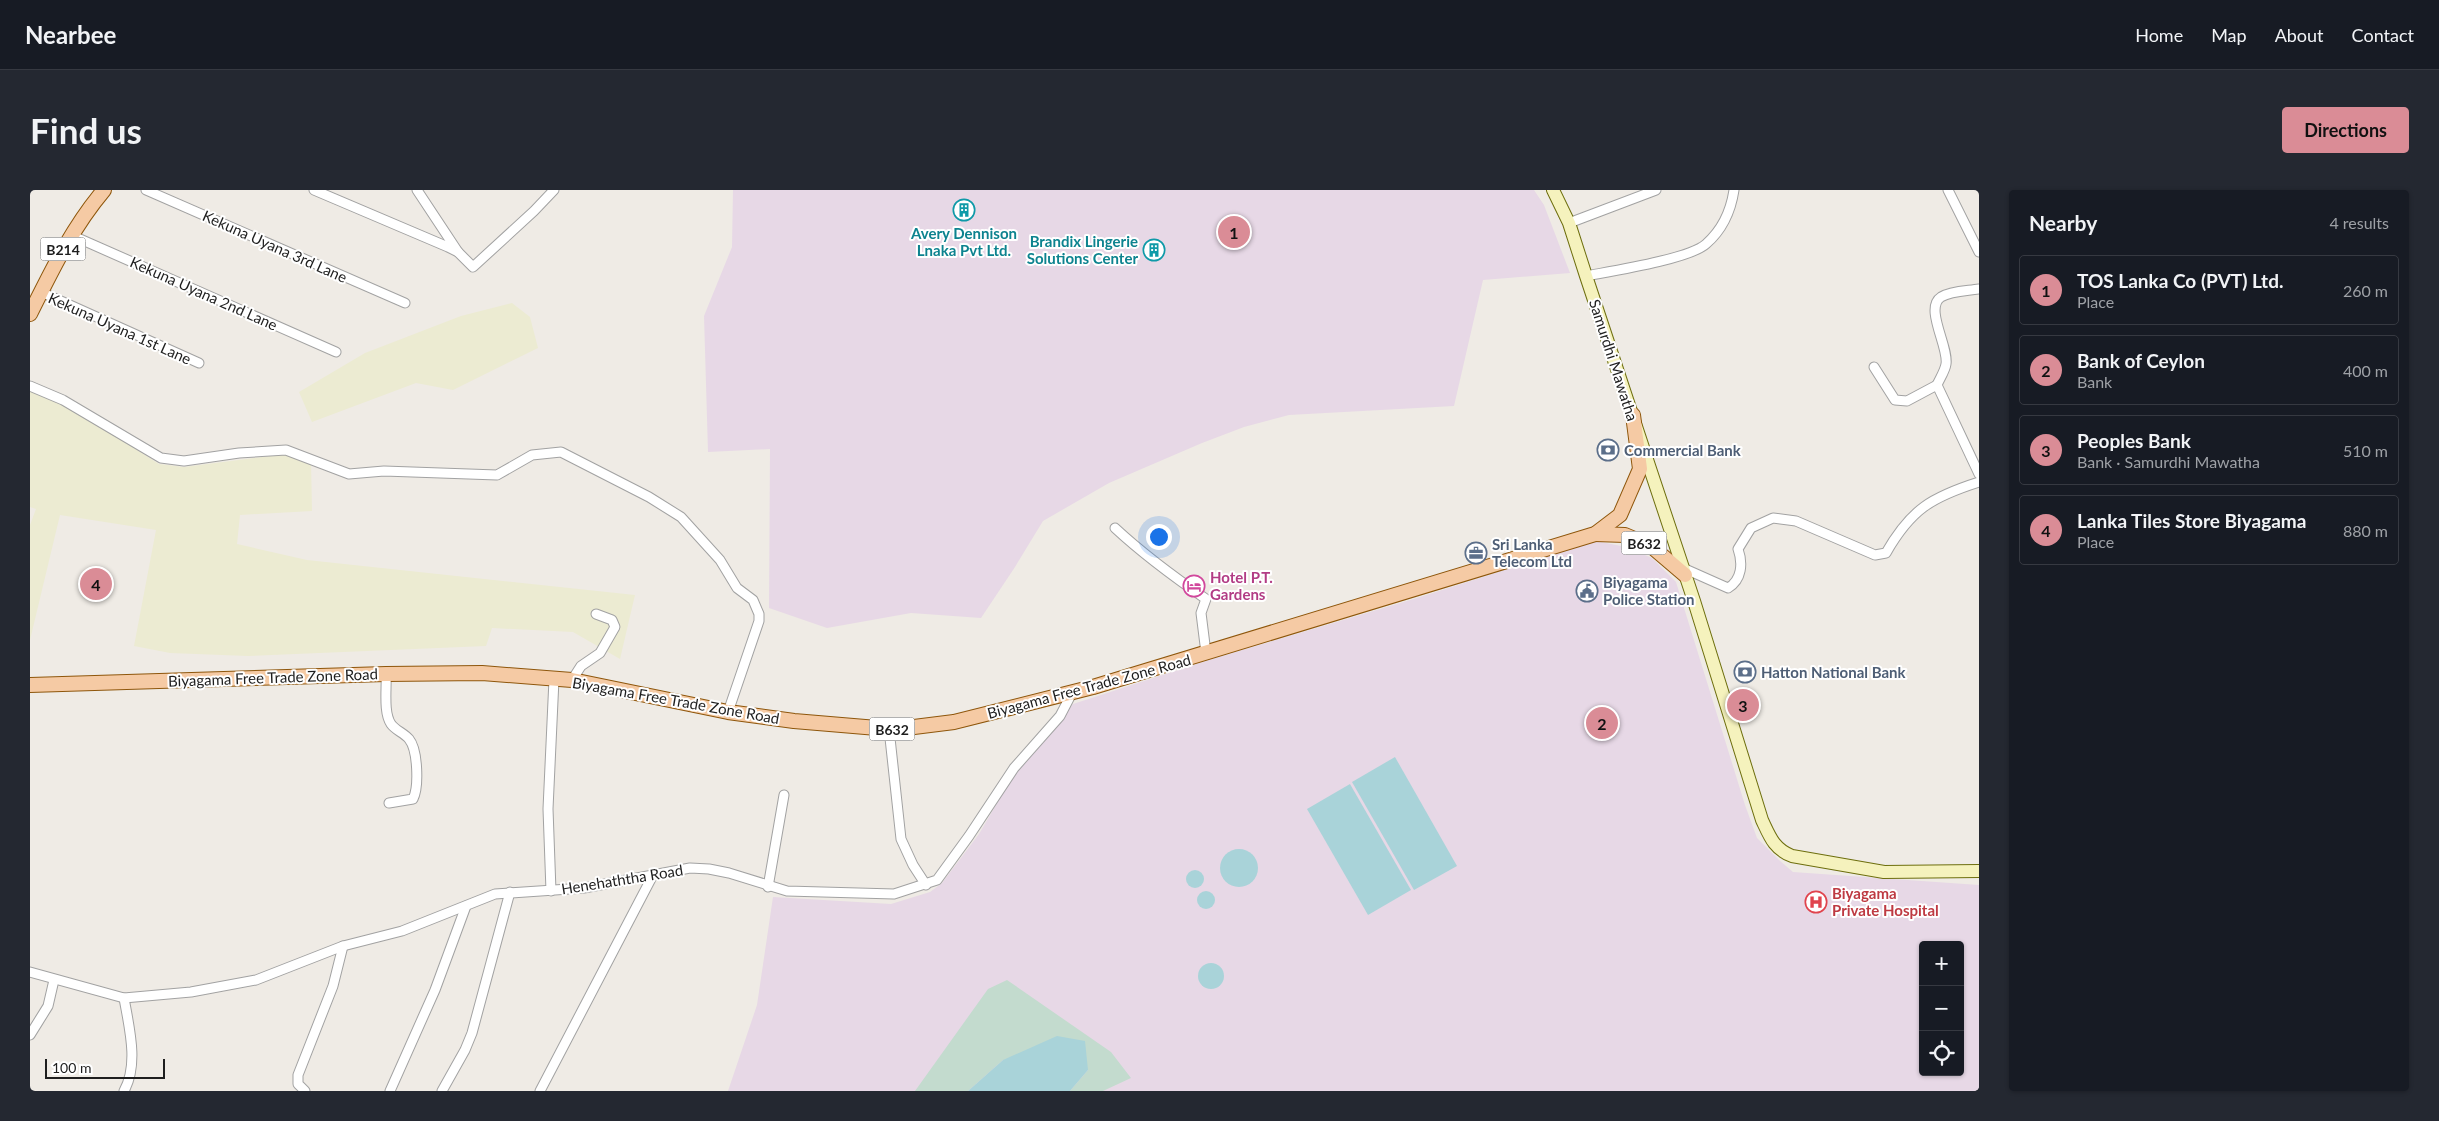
<!DOCTYPE html>
<html lang="en">
<head>
<meta charset="utf-8">
<style>
  :root { --surface:#171b24; --page:#242831; --text:#f1f3f6; --muted:#9ea1a6; --line:#363941; --accent:#da8c96 }
  body { margin:0; font-family:Lato,sans-serif; background:var(--page); color:var(--text) }
  .controls { position:absolute; right:15px; bottom:15px; display:grid; overflow:hidden; border-radius:5px; box-shadow:0 1px 4px #0004 }
  .controls button { width:45px; height:45px; display:grid; place-items:center; padding:0; border:0; border-bottom:1px solid var(--line); background:var(--surface); color:var(--text); font:25px sans-serif }
  .scale { position:absolute; left:15px; bottom:12px; width:120px; box-sizing:border-box; padding-left:5px; border:2px solid #1e1e1e; border-top:0; font-size:14px; line-height:18px; white-space:nowrap; color:#1e1e1e; -webkit-text-stroke:4px #fff; paint-order:stroke }
  .you { position:absolute; left:1128px; top:346px; width:18px; height:18px; margin:-12px; border:4px solid #fff; border-radius:50%; background:#1a73e8; box-shadow:0 0 0 8px #1a73e833 }
  .badge { display:grid; place-items:center; width:32px; height:32px; border-radius:50%; background:var(--accent); color:#111; font-size:16px; font-weight:700 }
  .pin { position:absolute; translate:-50% -50%; border:2px solid #fff; box-shadow:0 1px 5px #0006 }
  .list { margin:0; padding:0; list-style:none }
  h2 { display:flex; justify-content:space-between; align-items:center; height:65px; margin:0; padding:0 20px; font-size:21px }
  h2 small { font-size:16px; font-weight:400; color:var(--muted) }
  .list li { display:grid; grid-template-columns:32px 1fr auto; gap:15px; align-items:center; box-sizing:border-box; height:70px; margin:0 10px 10px; padding:0 10px; border:1px solid var(--line); border-radius:5px }
  .list b { display:block; font-size:19px; white-space:nowrap }
  .list p { margin:0; font-size:16px; white-space:nowrap; color:var(--muted) }
  .list em { font-size:16px; font-style:normal; color:var(--muted) }
  .icon { flex:none; width:28px; height:28px; fill:none; stroke:currentColor; stroke-width:2; stroke-linecap:round; stroke-linejoin:round }
  .map { position:relative; flex:none; width:1949px; height:901px; overflow:hidden; border-radius:5px }
  header { display:flex; align-items:center; gap:30px; box-sizing:border-box; height:70px; padding:0 25px; background:var(--surface); border-bottom:1px solid var(--line) }
  header strong { font-size:24px }
  nav { display:flex; gap:28px; margin-inline-start:auto; font-size:18px }
  .intro { display:flex; align-items:center; justify-content:space-between; box-sizing:border-box; height:120px; padding:0 30px }
  h1 { margin:0; font-size:35px }
  .button { padding:12px 22px; border-radius:5px; background:var(--accent); color:#111; font-size:18px; font-weight:700 }
  main { display:flex; gap:30px; padding:0 30px }
  aside { flex:1; background:var(--surface); border-radius:5px; box-shadow:0 1px 4px #0004 }
  .map>svg:first-child { display:block }
  .industrial { fill:#e7d8e6; fill-rule:evenodd }
  .farmland { fill:#ecebd2 }
  .wetland { fill:#c3dbce }
  .water { fill:#a9d3d9 }
  .lines { fill:none; stroke-linecap:round; stroke-linejoin:round }
  .street-casing { stroke:#a2a2a2; stroke-width:11 }
  .secondary-casing { stroke:#6d6e0d; stroke-width:14 }
  .primary-casing { stroke:#8e560b; stroke-width:16 }
  .street { stroke:#fff; stroke-width:9 }
  .secondary { stroke:#f5f2bd; stroke-width:12 }
  .primary { stroke:#f5caa4; stroke-width:14 }
  .labels { text-anchor:middle; dominant-baseline:central; stroke-width:4; stroke-linejoin:round; paint-order:stroke }
  .shield { fill:#fff; stroke:#626262; stroke-width:1 }
  .shield-label { font-size:14px; font-weight:bold; fill:#1e1e1e }
  .culture-label { font-size:15px; font-weight:bold; fill:#0d838f; stroke:#fff }
  .street-label { font-size:15px; fill:#1e1e1e; stroke:#fff }
  .service-label { font-size:15px; font-weight:bold; fill:#4e5e75; stroke:#fff; text-anchor:start }
  .hotel-label { font-size:15px; font-weight:bold; fill:#b23c85; stroke:#fff; text-anchor:start }
  .health-label { font-size:15px; font-weight:bold; fill:#be3a42; stroke:#fff; text-anchor:start }
</style>
</head>
<body>
<header>
<strong>Nearbee</strong>
<nav><a>Home</a><a>Map</a><a>About</a><a>Contact</a></nav>
</header>
<div class="intro"><h1>Find us</h1><a class="button">Directions</a></div>
<main>
<div class="map">
<svg width="1949" height="901" viewBox="0 0 1949 901">
  <rect width="100%" height="100%" fill="#efebe5"/>
  <g class="industrial">
    <path d="M703 0H1504L1514 15 1540 83 1453 90 1424 216 1259 225 1214 237 1172 253 1079 293 1013 331 985 377 951 428 881 423 797 438 739 418 740 259 678 262 674 126 702 57Z"/>
    <path d="M1566 351 1596 357 1622 368 1646 392 1715 615 1727 648 1749 670 1763 682 1949 695V901H698L727 815 743 707 861 714 900 702 912 693 949 644 984 584 1043 514 1182 469 1387 408ZM1893 755H1930V882H1893Z"/>
  </g>
  <g class="farmland">
    <path d="M482 113 500 127 508 158 423 200 386 193 282 232 269 202 335 163 431 126Z"/>
    <path d="M0 199 33 213 129 274 154 277 254 264 281 271 282 321 210 325 207 354 277 370 605 405 590 469 543 442 462 438 456 456 218 466 140 463 104 456 126 340 30 325 0 450V335L6 319 0 317Z"/>
  </g>
  <path class="wetland" d="M977 790 1081 862 1101 888 1073 901H1040L1058 880 973 870 938 901H885L958 799Z"/>
  <g class="water">
    <path d="M1365 567 1427 676 1384 700 1322 592Z"/>
    <path d="M1320 594 1381 700 1338 725 1277 619Z"/>
    <circle cx="1209" cy="678" r="19"/>
    <circle cx="1165" cy="689" r="9"/>
    <circle cx="1176" cy="710" r="9"/>
    <circle cx="1181" cy="786" r="13"/>
    <path d="M1027 846 1055 851 1058 880 1040 901H938L973 870Z"/>
  </g>
  <g class="lines">
    <g class="street-casing">
      <g id="street">
        <path d="M116 0 375 113"/>
        <path d="M284 0 418 57 428 62 443 77 504 21 524 0"/>
        <path d="M387 0 428 62"/>
        <path d="M1918 0 1949 62"/>
        <path d="M1539 33 1626 0"/>
        <path d="M41 45 306 162"/>
        <path d="M1556 86C1582 81 1659 69 1676 54 1692 40 1701 20 1704 0"/>
        <path d="M1949 99C1937 101 1921 101 1911 107 1894 118 1919 157 1916 174 1915 181 1910 188 1907 195L1949 284"/>
        <path d="M11 102 169 173"/>
        <path d="M1844 177 1865 210 1877 211 1907 195"/>
        <path d="M0 196 33 210 131 268 154 271 209 263 256 260 319 284 354 281 467 285 502 265 531 262 619 307 651 327 690 370 707 398 723 410 729 424V431L698 522"/>
        <path d="M1085 338C1113 364 1144 387 1176 409L1171 423 1176 463"/>
        <path d="M1653 378 1698 398C1712 390 1713 373 1708 359L1721 338 1743 328 1766 331 1845 365 1856 363C1881 319 1902 307 1949 292"/>
        <path d="M356 484C357 498 353 522 361 534 365 540 374 543 379 549 388 560 389 597 383 609L359 613"/>
        <path d="M542 490 551 476 570 463 585 437 582 430 566 424"/>
        <path d="M859 539 871 649 883 675 896 695"/>
        <path d="M738 697 754 605"/>
        <path d="M521 701 518 619 524 489"/>
        <path d="M0 782 94 808 161 802 226 790 313 756 372 741 465 704 554 698 660 678 679 679 699 683 757 701 864 704 907 690 939 646 984 578 1030 526 1042 503"/>
        <path d="M0 845 18 816 24 790"/>
        <path d="M94 901C109 874 99 837 94 808"/>
        <path d="M275 901 268 894V885L303 796 313 756"/>
        <path d="M360 901 405 800 436 716"/>
        <path d="M412 901 435 860 442 843 480 702"/>
        <path d="M510 901 622 687"/>
      </g>
    </g>
    <g class="secondary-casing">
      <path id="secondary" d="M1523 0 1539 33 1556 86 1664 411 1732 630C1740 647 1744 659 1762 666L1854 682 1949 681"/>
    </g>
    <g class="primary-casing">
      <g id="primary">
        <path d="M0 124C22 80 42 38 74 0"/>
        <path d="M1565 344 1595 345 1621 356 1655 385"/>
        <path d="M0 495 356 484 452 483 542 490 698 522 764 531 859 539 884 537 924 532 1063 497 1565 344 1590 325 1610 279 1603 225"/>
      </g>
    </g>
    <use href="#street" class="street"/>
    <use href="#secondary" class="secondary"/>
    <use href="#primary" class="primary"/>
  </g>
  <defs>
    <g id="building-ring" transform="scale(1.125)"><circle r="9.5" fill="#fff" stroke="#0f9aa8" stroke-width="1.5"/><path d="M-4-6H4V6H1V3H-1V6H-4ZM-2.5-4.3h1.7v1.8h-1.7ZM.8-4.3h1.7v1.8H.8ZM-2.5-1h1.7V.8h-1.7ZM.8-1h1.7V.8H.8Z" fill="#0f9aa8"/></g>
    <g id="bank-ring" transform="scale(1.125)"><circle r="9.5" fill="#fff" stroke="#5c6f8a" stroke-width="1.5"/><path d="M-6-4H6V4H-6ZM0-2.3a2.3 2.3 0 1 0 0 4.6a2.3 2.3 0 1 0 0-4.6Z" fill="#5c6f8a"/></g>
    <g id="office-ring" transform="scale(1.125)"><circle r="9.5" fill="#fff" stroke="#5c6f8a" stroke-width="1.5"/><path d="M-6-3h4V-5.5h4V-3h4V5H-6ZM-1-4.5V-3h2v-1.5ZM-6 0V1H6V0Z" fill="#5c6f8a"/></g>
    <g id="hotel-ring" transform="scale(1.125)"><circle r="9.5" fill="#fff" stroke="#d1479c" stroke-width="1.5"/><path d="M-6-4.5h1.5V1H6V5H4.5V3h-9V5H-6ZM-4 0a1.8 1.8 0 1 1 3.6 0ZM.5 0V-2.5h3Q6-2.5 6 0Z" fill="#d1479c"/></g>
    <g id="civic-ring" transform="scale(1.125)"><circle r="9.5" fill="#fff" stroke="#5c6f8a" stroke-width="1.5"/><path d="M-.6-6.5H3V-4.5H.6V-3L4-1V1h2V6H-6V1h2V-1L-.6-3ZM-1.2 2.5V6h2.4V2.5Z" fill="#5c6f8a"/></g>
    <g id="hospital-ring" transform="scale(1.125)"><circle r="9.5" fill="#fff" stroke="#e0444e" stroke-width="1.5"/><path d="M-5-5h3v3.5h4V-5h3V5h-3V1.5h-4V5h-3Z" fill="#e0444e"/></g>
  </defs>
  <g fill-rule="evenodd">
    <use href="#building-ring" x="934" y="20"/>
    <use href="#building-ring" x="1124" y="60"/>
    <use href="#bank-ring" x="1578" y="260"/>
    <use href="#office-ring" x="1446" y="363"/>
    <use href="#hotel-ring" x="1164" y="396"/>
    <use href="#civic-ring" x="1557" y="401"/>
    <use href="#bank-ring" x="1715" y="482"/>
    <use href="#hospital-ring" x="1786" y="712"/>
  </g>
  <g class="labels">
    <g class="shield">
      <rect x="10.5" y="47.5" width="45" height="23" rx="4"/>
      <rect x="1591.5" y="341.5" width="45" height="23" rx="4"/>
      <rect x="839.5" y="527.5" width="45" height="23" rx="4"/>
    </g>
    <g class="shield-label">
      <text x="33" y="59">B214</text>
      <text x="1614" y="353">B632</text>
      <text x="862" y="539">B632</text>
    </g>
    <g class="culture-label">
      <text x="934" y="43">Avery Dennison<tspan x="934" dy="17">Lnaka Pvt Ltd.</tspan></text>
      <text x="1108" y="51" text-anchor="end">Brandix Lingerie<tspan x="1108" dy="17">Solutions Center</tspan></text>
    </g>
    <g class="street-label">
      <text transform="translate(245 56) rotate(24)">Kekuna Uyana 3rd Lane</text>
      <text transform="translate(174 103) rotate(24)">Kekuna Uyana 2nd Lane</text>
      <text transform="translate(90 138) rotate(24)">Kekuna Uyana 1st Lane</text>
      <text transform="translate(1584 170) rotate(72)">Samurdhi Mawatha</text>
      <text transform="translate(243 487) rotate(-2)">Biyagama Free Trade Zone Road</text>
      <text transform="translate(1059 496) rotate(-15)">Biyagama Free Trade Zone Road</text>
      <text transform="translate(646 510) rotate(10)">Biyagama Free Trade Zone Road</text>
      <text transform="translate(592 689) rotate(-9)">Henehaththa Road</text>
    </g>
    <g class="service-label">
      <text x="1594" y="260">Commercial Bank</text>
      <text x="1462" y="354">Sri Lanka<tspan x="1462" dy="17">Telecom Ltd</tspan></text>
      <text x="1573" y="392">Biyagama<tspan x="1573" dy="17">Police Station</tspan></text>
      <text x="1731" y="482">Hatton National Bank</text>
    </g>
    <g class="hotel-label">
      <text x="1180" y="387">Hotel P.T.<tspan x="1180" dy="17">Gardens</tspan></text>
    </g>
    <g class="health-label">
      <text x="1802" y="703">Biyagama<tspan x="1802" dy="17">Private Hospital</tspan></text>
    </g>
  </g>
</svg>
<div class="controls">
<button>+</button>
<button>−</button>
<button><svg class="icon" aria-label="locate" viewBox="0 0 24 24"><circle cx="12" cy="12" r="6"/><path d="M12 2v4M12 18v4M2 12h4M18 12h4"/></svg></button>
</div>
<div class="scale">100 m</div>
<div class="you"></div>
<div class="pin badge" style="left:1204px;top:42px">1</div>
<div class="pin badge" style="left:1572px;top:533px">2</div>
<div class="pin badge" style="left:1713px;top:515px">3</div>
<div class="pin badge" style="left:66px;top:394px">4</div>
</div>
<aside>
<h2>Nearby<small>4 results</small></h2>
<ul class="list">
<li><span class="badge">1</span><div><b>TOS Lanka Co (PVT) Ltd.</b><p>Place</p></div><em>260 m</em></li>
<li><span class="badge">2</span><div><b>Bank of Ceylon</b><p>Bank</p></div><em>400 m</em></li>
<li><span class="badge">3</span><div><b>Peoples Bank</b><p>Bank · Samurdhi Mawatha</p></div><em>510 m</em></li>
<li><span class="badge">4</span><div><b>Lanka Tiles Store Biyagama</b><p>Place</p></div><em>880 m</em></li>
</ul>
</aside>
</main>
</body>
</html>
